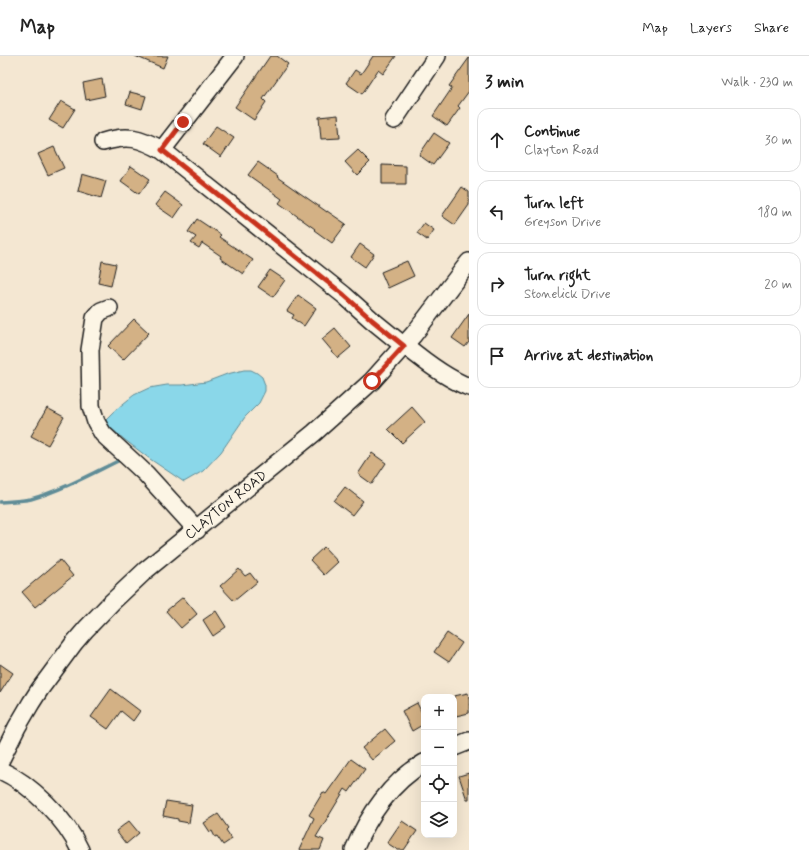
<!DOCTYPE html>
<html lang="en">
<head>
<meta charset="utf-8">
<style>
  :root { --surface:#fff; --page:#f2f2f2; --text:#222; --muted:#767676; --line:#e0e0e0 }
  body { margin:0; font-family:Mynerve,sans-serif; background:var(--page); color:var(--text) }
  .controls { position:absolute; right:12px; bottom:12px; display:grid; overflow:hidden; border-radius:8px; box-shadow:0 4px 16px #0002 }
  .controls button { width:36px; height:36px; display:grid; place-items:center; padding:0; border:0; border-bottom:1px solid var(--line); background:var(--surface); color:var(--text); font:20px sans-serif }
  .stop { position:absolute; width:12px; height:12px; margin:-9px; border:3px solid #c8321e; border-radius:50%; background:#fff }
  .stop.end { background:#c8321e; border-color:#fff; box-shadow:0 1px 4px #0008 }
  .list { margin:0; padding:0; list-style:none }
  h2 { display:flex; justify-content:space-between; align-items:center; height:52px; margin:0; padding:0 16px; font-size:17px }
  h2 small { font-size:13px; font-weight:400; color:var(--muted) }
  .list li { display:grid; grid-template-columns:26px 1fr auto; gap:12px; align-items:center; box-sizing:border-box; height:64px; margin:0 8px 8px; padding:0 8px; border:1px solid var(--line); border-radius:12px }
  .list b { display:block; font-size:15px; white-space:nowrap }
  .list p { margin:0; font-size:13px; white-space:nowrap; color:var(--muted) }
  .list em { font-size:13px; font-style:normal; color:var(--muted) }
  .icon { flex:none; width:22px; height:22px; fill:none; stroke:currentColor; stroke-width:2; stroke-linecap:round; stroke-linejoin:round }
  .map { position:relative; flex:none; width:469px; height:794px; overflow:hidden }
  header { display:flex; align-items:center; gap:24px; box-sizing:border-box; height:56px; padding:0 20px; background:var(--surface); border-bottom:1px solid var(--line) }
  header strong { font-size:19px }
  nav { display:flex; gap:22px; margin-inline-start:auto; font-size:14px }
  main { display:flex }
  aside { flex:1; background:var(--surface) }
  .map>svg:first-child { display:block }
  .water { fill:#8ad7e9; stroke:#5e8c97 }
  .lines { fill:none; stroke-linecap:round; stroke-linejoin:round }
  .stream { stroke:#5e8c97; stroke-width:3.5 }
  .building { fill:#d3b185; stroke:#1c1c1c }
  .minor-casing { stroke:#1c1c1c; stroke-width:20 }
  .minor { stroke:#fcf5e5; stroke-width:17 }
  .route { stroke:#c8321e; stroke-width:5 }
  .labels { text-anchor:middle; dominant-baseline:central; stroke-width:3; stroke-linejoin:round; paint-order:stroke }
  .street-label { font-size:14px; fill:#1c1c1c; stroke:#fcf5e5 }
</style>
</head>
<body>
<header>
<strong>Map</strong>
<nav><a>Map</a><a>Layers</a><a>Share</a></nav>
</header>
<main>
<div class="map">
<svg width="469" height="794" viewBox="0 0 469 794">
  <rect width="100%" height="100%" fill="#f4e7d2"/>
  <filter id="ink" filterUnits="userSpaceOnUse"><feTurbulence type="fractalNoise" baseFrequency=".025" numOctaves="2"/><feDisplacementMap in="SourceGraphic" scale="8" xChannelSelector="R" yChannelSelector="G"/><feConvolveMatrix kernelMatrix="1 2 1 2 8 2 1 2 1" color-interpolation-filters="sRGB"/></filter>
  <g filter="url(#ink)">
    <path class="water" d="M244 314H251L257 317 262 321 265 329V335L259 347 245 361 221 396 203 415 184 426 150 403 125 384 105 367 107 362 113 356 134 339 149 332 167 329H182L206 326 227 318Z"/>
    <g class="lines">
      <path class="stream" d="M0 446C10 445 21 445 31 443 63 434 93 417 122 403"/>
    </g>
    <g class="building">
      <path d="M135 0H168L163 12Z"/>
      <path d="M270 0H277L288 8 263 43 266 46 254 64 235 51Z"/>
      <path d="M373 0H396L383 18 378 14 362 38 346 27 355 14 361 18Z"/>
      <path d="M469 2V35L458 50 460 52 447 70 433 60 452 32 449 30Z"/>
      <path d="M102 23 105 40 86 44 83 27Z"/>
      <path d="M130 36 146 40 142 53 126 48Z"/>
      <path d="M61 45 75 53 63 72 49 64Z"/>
      <path d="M338 59 340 82 321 83 319 61Z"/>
      <path d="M216 70 234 82 221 101 203 88Z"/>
      <path d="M434 77 449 87 433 109 419 99Z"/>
      <path d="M54 91 64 112 48 119 38 98Z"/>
      <path d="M358 94 370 106 357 119 345 106Z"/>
      <path d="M258 106 278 120 277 121 327 156V155L346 168 332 187 314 174 315 173 279 147 282 143 248 119Z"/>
      <path d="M382 109 406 110V128H382Z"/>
      <path d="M131 110 150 123 139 138 121 125Z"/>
      <path d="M82 118 106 125 101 142 78 135Z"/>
      <path d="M462 131 469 136V149L455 169 442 160Z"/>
      <path d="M165 136 183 149 174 162 155 149Z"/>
      <path d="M197 163 221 179 219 181 253 204 243 218 220 202 221 200 202 187 199 192 191 187 196 181 188 176Z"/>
      <path d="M424 167 434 174 427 184 417 177Z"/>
      <path d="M360 188 374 198 365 211 351 201Z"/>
      <path d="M102 205 116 208 111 230 98 227Z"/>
      <path d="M407 205 414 220 388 232 381 216Z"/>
      <path d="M270 214 285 224 273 241 258 231Z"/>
      <path d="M298 239 316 252 304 270 292 262 294 259 287 255Z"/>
      <path d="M469 258V286L465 291 452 282Z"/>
      <path d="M134 263 149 277 123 304 108 290Z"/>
      <path d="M335 272 351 291 338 302 322 283Z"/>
      <path d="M412 351 425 366 402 387 388 373Z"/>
      <path d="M47 352 64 361 48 389 31 380Z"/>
      <path d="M372 397 386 407 372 428 358 418Z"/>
      <path d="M345 431 363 445 352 459 334 445Z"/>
      <path d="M324 491 338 506 324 519 310 504Z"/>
      <path d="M60 504 73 520 35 551 22 536Z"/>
      <path d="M239 513 245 520 250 517 257 526 234 545 220 530Z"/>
      <path d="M183 541 197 558 181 572 166 555Z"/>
      <path d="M216 555 226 571 213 580 203 564Z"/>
      <path d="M447 577 462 587 449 606 434 596Z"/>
      <path d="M0 608 13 617 0 637Z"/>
      <path d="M111 633 140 655 133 665 121 655 108 673 91 661Z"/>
      <path d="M468 637 469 643V657L456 660 454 652V640Z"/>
      <path d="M417 647 424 661V668L412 675 402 655Z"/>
      <path d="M385 673 395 685 372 704 362 692Z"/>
      <path d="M351 703 365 713 349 736 345 733 316 781 324 784 320 794H299L314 762 309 759 323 736 326 738Z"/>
      <path d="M469 717V744H467L459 720Z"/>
      <path d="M166 745 192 749 189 767 178 765V763L163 760Z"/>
      <path d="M218 758 228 772 226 774 232 783 223 789 217 780 215 781 212 775 210 776 204 767Z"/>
      <path d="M129 765 139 777 126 788 116 775Z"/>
      <path d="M402 765 417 775 404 794H398L387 787Z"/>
    </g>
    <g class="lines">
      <g class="minor-casing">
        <g id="minor">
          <path d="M394 64 437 0"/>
          <path d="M103 86C128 78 140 82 162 94L344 239 372 264 404 290 407 291C424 305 448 323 469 331"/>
          <path d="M162 94 235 0"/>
          <path d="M109 252 101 255 95 262 90 294 91 350 96 366 103 378 146 418 197 474"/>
          <path d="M454 691 469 685"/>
          <path d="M0 705 17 671 31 647 40 633 74 587 86 573 112 546 146 514 314 377 372 325 414 278 469 206"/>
          <path d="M0 714C31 728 66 763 80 794"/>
          <path d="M354 794C368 760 391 726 424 707"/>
        </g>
      </g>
      <use href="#minor" class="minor"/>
    </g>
  </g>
  <g class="lines" filter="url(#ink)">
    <path class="route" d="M183 66 162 94 344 239 372 264 404 290 372 325"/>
  </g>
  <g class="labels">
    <g class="street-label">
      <text transform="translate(226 449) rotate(-39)">CLAYTON ROAD</text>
    </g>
  </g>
</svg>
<div class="controls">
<button>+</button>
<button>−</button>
<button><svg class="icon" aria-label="locate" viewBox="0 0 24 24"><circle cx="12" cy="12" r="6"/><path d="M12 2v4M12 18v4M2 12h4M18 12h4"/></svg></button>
<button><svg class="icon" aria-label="layers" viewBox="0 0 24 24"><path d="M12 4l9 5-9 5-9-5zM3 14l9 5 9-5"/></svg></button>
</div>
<div class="stop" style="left:372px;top:325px"></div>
<div class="stop end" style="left:183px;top:66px"></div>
</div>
<aside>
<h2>3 min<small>Walk · 230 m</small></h2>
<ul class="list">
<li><svg class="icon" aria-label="ahead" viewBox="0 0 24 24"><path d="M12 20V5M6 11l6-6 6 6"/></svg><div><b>Continue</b><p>Clayton Road</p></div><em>30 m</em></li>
<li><svg class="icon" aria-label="left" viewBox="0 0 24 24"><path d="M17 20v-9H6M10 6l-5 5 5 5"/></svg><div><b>Turn left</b><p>Greyson Drive</p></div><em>180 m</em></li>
<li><svg class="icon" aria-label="right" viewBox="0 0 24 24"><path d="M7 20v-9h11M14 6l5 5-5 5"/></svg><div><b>Turn right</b><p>Stonelick Drive</p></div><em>20 m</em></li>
<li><svg class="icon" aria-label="arrive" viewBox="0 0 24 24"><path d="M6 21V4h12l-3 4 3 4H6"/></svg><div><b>Arrive at destination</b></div></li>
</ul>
</aside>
</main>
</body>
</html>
